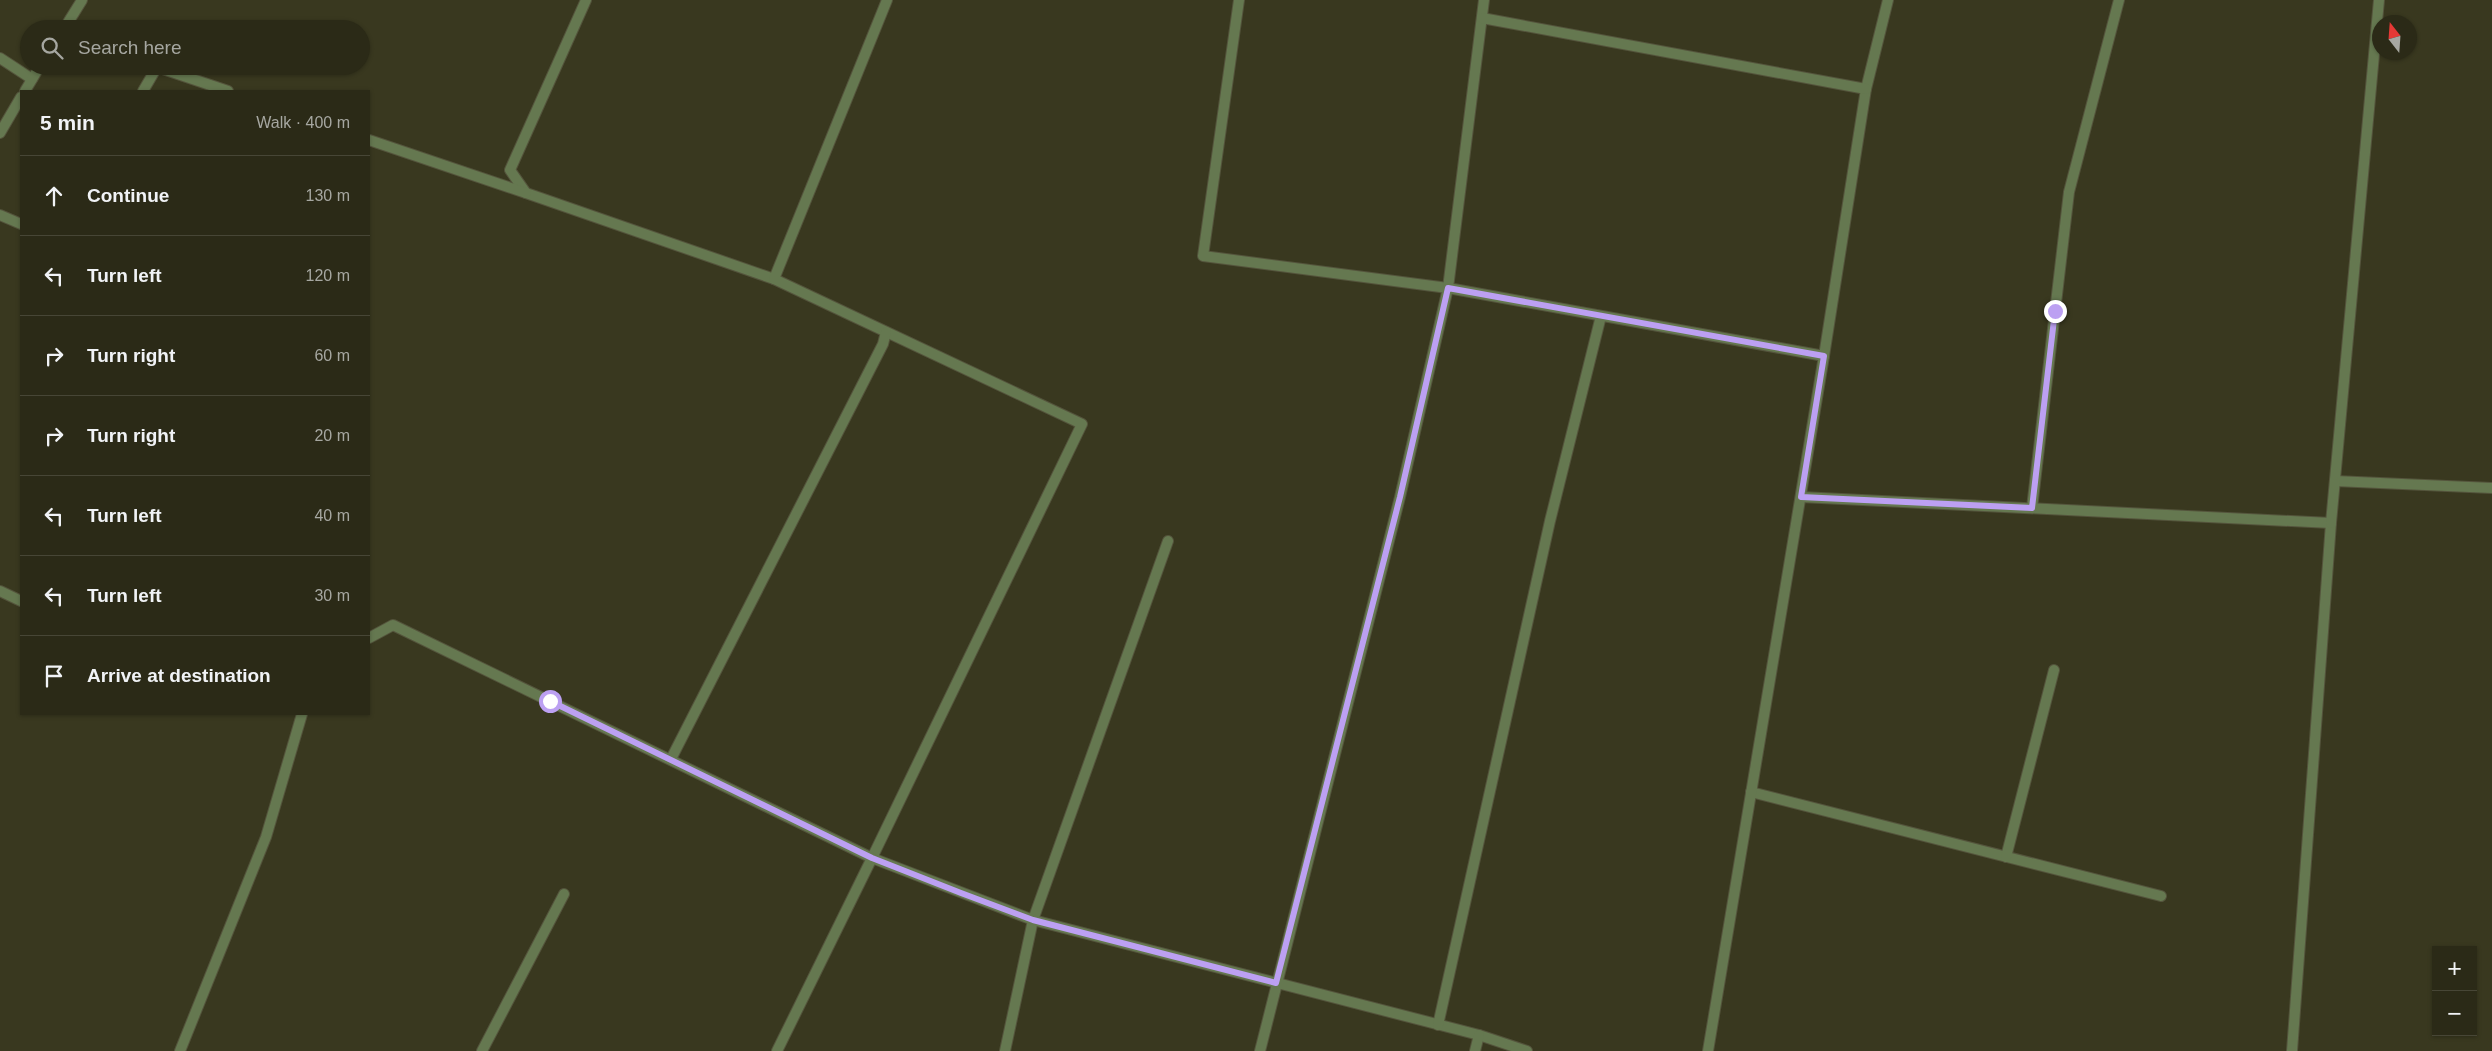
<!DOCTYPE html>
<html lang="en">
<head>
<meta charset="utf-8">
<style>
  :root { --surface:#2b2a17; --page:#373624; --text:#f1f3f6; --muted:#a6a7a1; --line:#474636 }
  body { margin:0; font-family:Helvetica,sans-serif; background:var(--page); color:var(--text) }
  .controls { position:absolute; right:15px; bottom:15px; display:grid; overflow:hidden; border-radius:0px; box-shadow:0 1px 4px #0004 }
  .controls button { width:45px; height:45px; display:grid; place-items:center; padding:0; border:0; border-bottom:1px solid var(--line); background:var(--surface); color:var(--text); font:25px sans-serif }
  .compass { position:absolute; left:2372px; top:15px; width:45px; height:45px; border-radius:50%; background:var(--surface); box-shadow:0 1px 4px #0004; rotate:343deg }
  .stop { position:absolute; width:15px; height:15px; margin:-11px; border:4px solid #bca0f2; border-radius:50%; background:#fff }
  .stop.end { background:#bca0f2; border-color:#fff; box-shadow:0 1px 5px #0008 }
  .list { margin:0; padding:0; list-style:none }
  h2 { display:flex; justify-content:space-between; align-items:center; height:65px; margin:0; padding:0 20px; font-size:21px }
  h2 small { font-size:16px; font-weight:400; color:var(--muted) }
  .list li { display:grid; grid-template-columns:32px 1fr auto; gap:15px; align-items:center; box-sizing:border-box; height:80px; padding:0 20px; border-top:1px solid var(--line) }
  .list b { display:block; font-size:19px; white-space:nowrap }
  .list em { font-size:16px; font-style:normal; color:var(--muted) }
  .icon { flex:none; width:28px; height:28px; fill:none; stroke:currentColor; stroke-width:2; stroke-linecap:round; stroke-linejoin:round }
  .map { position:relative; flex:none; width:2492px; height:1051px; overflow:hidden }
  .search { position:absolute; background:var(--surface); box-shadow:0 1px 4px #0004; left:20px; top:20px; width:350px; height:55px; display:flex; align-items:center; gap:12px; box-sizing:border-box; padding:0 18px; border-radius:28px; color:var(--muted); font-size:19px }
  .panel { position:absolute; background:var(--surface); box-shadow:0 1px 4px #0004; left:20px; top:90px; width:350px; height:625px; border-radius:0px }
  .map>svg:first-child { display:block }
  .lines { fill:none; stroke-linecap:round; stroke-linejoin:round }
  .street-casing { stroke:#54543c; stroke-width:12 }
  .street { stroke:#657850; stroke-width:10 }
  .route { stroke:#bca0f2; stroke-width:6 }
</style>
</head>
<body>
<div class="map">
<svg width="2492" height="1051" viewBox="0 0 2492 1051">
  <rect width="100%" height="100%" fill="#39381f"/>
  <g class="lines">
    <g class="street-casing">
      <g id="street">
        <path d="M586 0 510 170 526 193 774 279"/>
        <path d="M887 0 774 279 1082 424 872 858 1033 920 1005 1051"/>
        <path d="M1239 0 1203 256 1448 288 1400 497 1260 1051"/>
        <path d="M1484 0 1448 288 1824 356 1866 89 1888 0"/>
        <path d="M1482 18 1866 89"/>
        <path d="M64 29 82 0"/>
        <path d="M0 58 32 79"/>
        <path d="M25 91 40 66"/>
        <path d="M143 91 157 67 228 91"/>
        <path d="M0 133 21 97"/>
        <path d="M369 140 526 193"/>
        <path d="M0 215 21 224"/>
        <path d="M2335 481 2492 488"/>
        <path d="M1801 497 2331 523 2292 1051"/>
        <path d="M2032 508 2069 192 2119 0"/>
        <path d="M2331 523 2379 0"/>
        <path d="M1168 541 1033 920 1479 1035 1527 1051"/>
        <path d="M0 591 21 601"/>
        <path d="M369 638 393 625 872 858 777 1051"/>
        <path d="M671 759 883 344 886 332"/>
        <path d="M1751 792 2161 896"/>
        <path d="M2006 857 2054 670"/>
        <path d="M1438 1025 1550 521 1601 316"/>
        <path d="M180 1051 266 837 302 714"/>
        <path d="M482 1051 564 894"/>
        <path d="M1475 1051 1479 1035"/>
        <path d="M1708 1051 1824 356"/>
      </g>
    </g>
    <use href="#street" class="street"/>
  </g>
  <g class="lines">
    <path class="route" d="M550 701 872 858 961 893 1033 920 1276 983 1400 497 1448 288 1824 356 1801 497 2032 508 2055 311"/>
  </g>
</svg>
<div class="controls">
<button>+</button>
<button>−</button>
</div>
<svg class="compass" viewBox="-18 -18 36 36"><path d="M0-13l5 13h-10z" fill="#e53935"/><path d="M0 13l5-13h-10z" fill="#a6a7a1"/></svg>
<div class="stop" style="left:550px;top:701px"></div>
<div class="stop end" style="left:2055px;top:311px"></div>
<div class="search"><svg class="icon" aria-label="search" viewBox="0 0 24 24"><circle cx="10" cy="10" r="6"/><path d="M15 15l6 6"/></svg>Search here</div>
<section class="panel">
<h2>5 min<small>Walk · 400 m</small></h2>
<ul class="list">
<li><svg class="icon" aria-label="ahead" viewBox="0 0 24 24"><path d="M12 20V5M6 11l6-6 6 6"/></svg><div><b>Continue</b></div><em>130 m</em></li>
<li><svg class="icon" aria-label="left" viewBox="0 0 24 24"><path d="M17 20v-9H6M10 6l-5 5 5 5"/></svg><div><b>Turn left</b></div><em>120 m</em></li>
<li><svg class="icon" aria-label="right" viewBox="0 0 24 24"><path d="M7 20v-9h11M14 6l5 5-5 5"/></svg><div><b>Turn right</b></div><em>60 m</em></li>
<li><svg class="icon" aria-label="right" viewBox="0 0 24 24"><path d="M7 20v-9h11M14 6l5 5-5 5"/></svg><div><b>Turn right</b></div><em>20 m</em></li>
<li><svg class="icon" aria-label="left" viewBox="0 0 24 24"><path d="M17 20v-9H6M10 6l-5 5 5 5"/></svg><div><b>Turn left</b></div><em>40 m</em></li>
<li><svg class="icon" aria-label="left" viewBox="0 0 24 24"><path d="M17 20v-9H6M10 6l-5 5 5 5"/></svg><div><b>Turn left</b></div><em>30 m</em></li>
<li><svg class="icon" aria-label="arrive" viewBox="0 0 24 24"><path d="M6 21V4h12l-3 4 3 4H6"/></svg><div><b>Arrive at destination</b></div></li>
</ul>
</section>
</div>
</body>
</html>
